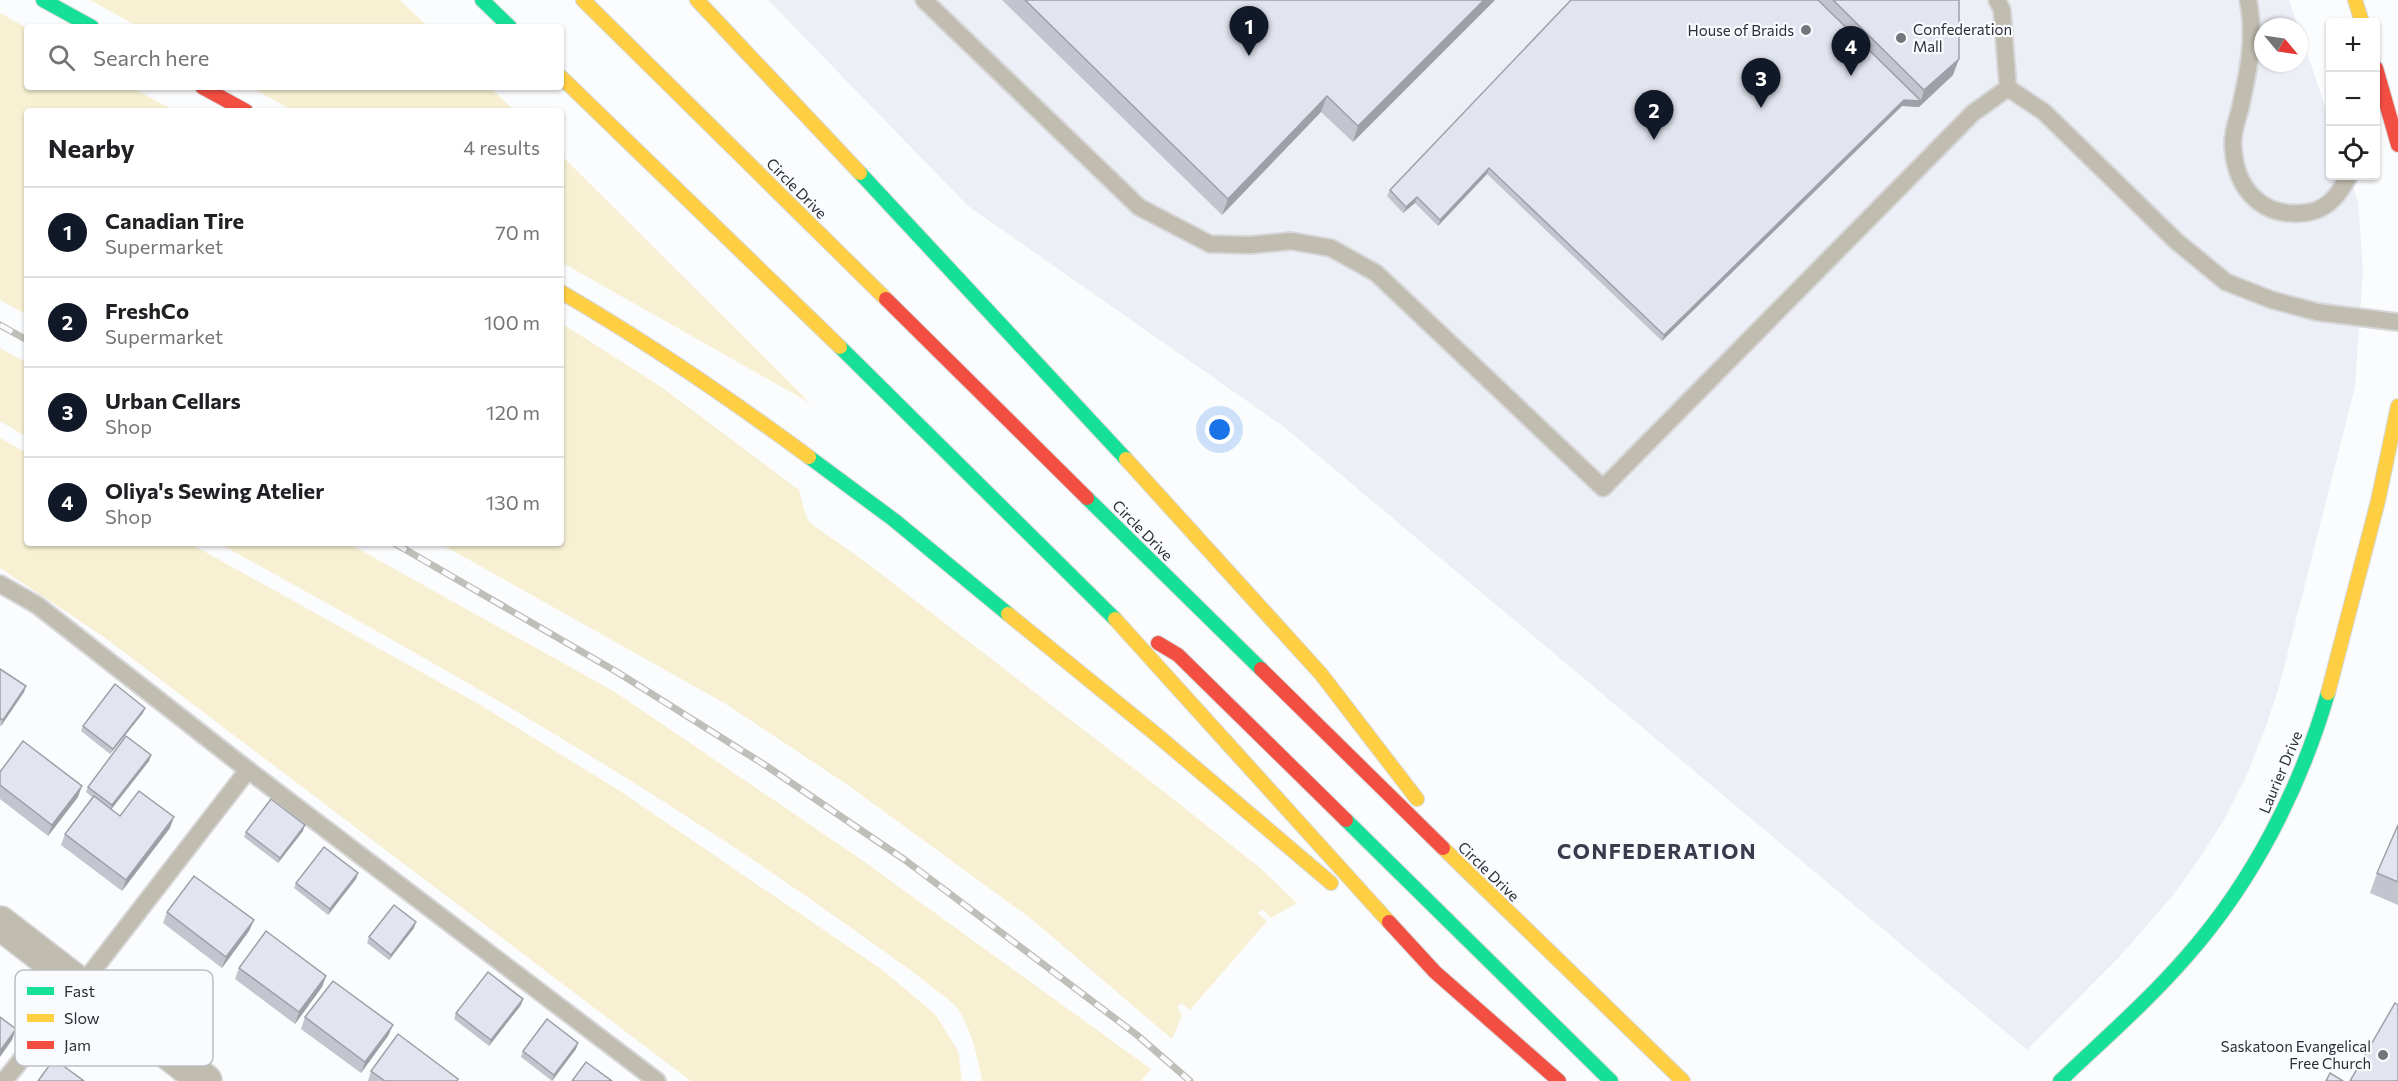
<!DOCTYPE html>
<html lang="en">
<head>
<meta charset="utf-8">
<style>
  :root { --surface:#fff; --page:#f6f6f6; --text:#202124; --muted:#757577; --line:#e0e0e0; --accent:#111827 }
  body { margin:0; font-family:Commissioner,sans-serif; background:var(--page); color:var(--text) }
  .controls { position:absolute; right:18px; top:18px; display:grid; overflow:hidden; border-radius:6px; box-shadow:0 2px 4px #0004 }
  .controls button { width:54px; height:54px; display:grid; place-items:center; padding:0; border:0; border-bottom:2px solid var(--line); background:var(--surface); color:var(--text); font:30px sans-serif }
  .compass { position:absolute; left:2254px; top:18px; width:54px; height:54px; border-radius:50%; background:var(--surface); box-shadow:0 2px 4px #0004; rotate:119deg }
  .you { position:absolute; left:1220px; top:430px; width:21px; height:21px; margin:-15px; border:4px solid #fff; border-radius:50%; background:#1a73e8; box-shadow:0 0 0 9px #1a73e833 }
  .badge { display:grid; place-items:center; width:39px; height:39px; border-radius:50%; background:var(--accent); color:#fff; font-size:20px; font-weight:700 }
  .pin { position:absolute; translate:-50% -50px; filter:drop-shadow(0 2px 3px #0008) }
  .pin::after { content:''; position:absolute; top:32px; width:21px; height:18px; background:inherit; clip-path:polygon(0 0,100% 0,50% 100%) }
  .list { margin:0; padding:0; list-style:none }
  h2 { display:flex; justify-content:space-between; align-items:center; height:78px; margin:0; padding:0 24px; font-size:26px }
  h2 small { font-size:20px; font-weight:400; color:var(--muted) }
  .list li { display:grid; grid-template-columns:39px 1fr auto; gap:18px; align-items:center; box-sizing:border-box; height:90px; padding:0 24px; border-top:2px solid var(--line) }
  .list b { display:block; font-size:22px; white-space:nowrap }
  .list p { margin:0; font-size:20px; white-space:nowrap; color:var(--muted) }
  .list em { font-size:20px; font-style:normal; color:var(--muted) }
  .icon { flex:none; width:33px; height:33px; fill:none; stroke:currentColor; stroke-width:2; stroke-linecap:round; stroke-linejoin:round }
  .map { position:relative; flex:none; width:2398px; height:1081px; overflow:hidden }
  .search { position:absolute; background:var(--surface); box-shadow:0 2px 4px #0004; left:24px; top:24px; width:540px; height:66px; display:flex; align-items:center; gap:15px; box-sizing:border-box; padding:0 21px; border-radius:6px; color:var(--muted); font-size:22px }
  .panel { position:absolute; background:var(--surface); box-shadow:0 2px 4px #0004; left:24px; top:108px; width:540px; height:438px; border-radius:6px }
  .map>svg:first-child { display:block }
  .built { fill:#edeff6 }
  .green { fill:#f7f0d3 }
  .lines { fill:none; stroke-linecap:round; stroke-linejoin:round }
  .lane-casing { stroke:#d7d7d9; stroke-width:20 }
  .street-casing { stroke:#d7d7d9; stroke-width:36 }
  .fast-casing { stroke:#d7d7d9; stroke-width:16 }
  .slow-casing { stroke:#d7d7d9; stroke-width:16 }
  .jam-casing { stroke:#d7d7d9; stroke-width:16 }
  .lane { stroke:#c0bcaf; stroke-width:16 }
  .street { stroke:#c0bcaf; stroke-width:33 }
  .fast { stroke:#16e098; stroke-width:14 }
  .slow { stroke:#ffcf43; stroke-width:14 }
  .jam { stroke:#f24e42; stroke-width:14 }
  .rail-casing { stroke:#c0beb8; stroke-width:7 }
  .rail { stroke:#fafbff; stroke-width:4.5; stroke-dasharray:14; stroke-linecap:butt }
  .wall { fill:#c2c5ce }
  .shaded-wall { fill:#9ea0a7 }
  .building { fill:#e2e5ef; stroke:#9ea0a7; stroke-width:1.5 }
  .poi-dot { fill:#74767c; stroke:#fafbff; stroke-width:2 }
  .labels { text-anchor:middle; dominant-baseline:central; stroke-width:4.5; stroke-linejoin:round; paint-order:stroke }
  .poi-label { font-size:15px; fill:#2c2e36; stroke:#fafbff; text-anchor:end }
  .street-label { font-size:15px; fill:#2c2e36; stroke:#fafbff }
  .district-label { font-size:21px; font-weight:bold; letter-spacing:1.5px; fill:#383c4c; stroke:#fafbff }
  .key { fill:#fafbff; stroke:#bcbec3; stroke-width:1.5 }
  .key-label { font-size:16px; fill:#2c2e36 }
</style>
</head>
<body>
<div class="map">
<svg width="2398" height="1081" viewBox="0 0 2398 1081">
  <rect width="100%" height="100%" fill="#fbfcfe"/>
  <path class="built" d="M768 0H2289L2298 27H2263V63H2299V29L2330 121V176H2349L2358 201 2363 271 2355 387 2279 687 2265 729 2246 777 2225 818 2201 856 2174 894 2122 954 2027 1050 1284 427 968 206Z"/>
  <g class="green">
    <path d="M90 0H400L428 27H139Z"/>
    <path d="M0 13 27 28V87H131L175 111H27V315L0 300Z"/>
    <path d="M250 87H490L515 111H294Z"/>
    <path d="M561 155 810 403 561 262Z"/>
    <path d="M561 323 660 386 799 490 805 513 810 523 864 561 1167 794 1260 868 1297 903 1271 918 1263 909 1258 913 1267 921 1190 1010 1181 1003 1177 1007 1182 1016 1172 1039 1034 921 845 783 724 703 439 543H561Z"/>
    <path d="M0 348 27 363V437L0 421Z"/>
    <path d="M0 438 27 453V543H189L477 703 620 791 881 969 935 1014 958 1051 962 1081H691L104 637 0 568Z"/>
    <path d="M218 543H348L615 692 859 858 1151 1069 1141 1081H982C978 1058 971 1029 958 1009 953 1002 943 996 936 990 905 965 872 943 840 920 641 778 431 660 218 543Z"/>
  </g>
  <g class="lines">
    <g class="lane-casing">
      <g id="lane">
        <path d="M924 0 1139 207 1210 244 1251 245 1291 241 1331 248 1376 273 1603 488 1973 113 2008 88 2002 10 1997 0"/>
        <path d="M2248 0C2256 37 2248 73 2240 109 2237 120 2232 134 2233 145 2235 191 2264 220 2310 212 2330 208 2340 192 2349 176"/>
        <path d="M2008 88 2044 112 2176 241 2226 282 2272 300 2317 312 2398 322"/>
        <path d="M0 584 37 605 248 770 657 1081"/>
        <path d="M4 1081 81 986 248 770"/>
      </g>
    </g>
    <g class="street-casing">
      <path id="street" d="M0 923 205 1081"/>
    </g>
    <g class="fast-casing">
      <g id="fast">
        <path d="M43 0 92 27"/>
        <path d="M482 0 510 27"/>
        <path d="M860 173 1126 459"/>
        <path d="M840 347 1115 619"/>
        <path d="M809 457 894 520 1008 614"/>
        <path d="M1087 498 1261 669"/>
        <path d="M1346 820 1611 1081"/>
        <path d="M2060 1081C2103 1040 2148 1001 2187 956 2253 881 2300 789 2328 693"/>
      </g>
    </g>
    <g class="slow-casing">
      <g id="slow">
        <path d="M583 0 886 299"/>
        <path d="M697 0 860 173"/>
        <path d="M2355 0 2362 22"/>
        <path d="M561 77 840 347"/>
        <path d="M561 292C647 342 729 398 809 457"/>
        <path d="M1126 459 1321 674 1417 799"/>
        <path d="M1008 614 1158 736 1331 883"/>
        <path d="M1115 619 1389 922"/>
        <path d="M2328 693 2378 501 2398 406"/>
        <path d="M1443 848 1683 1081"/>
      </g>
    </g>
    <g class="jam-casing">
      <g id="jam">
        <path d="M2376 68 2398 145"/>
        <path d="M202 87 246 111"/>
        <path d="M886 299 1087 498"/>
        <path d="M1158 643 1178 655 1346 820"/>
        <path d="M1261 669 1443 848"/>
        <path d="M1389 922 1435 972 1559 1081"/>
      </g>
    </g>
    <use href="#lane" class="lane"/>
    <use href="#street" class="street"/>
    <use href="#fast" class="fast"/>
    <use href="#slow" class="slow"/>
    <use href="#jam" class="jam"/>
    <g class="rail-casing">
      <g id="rail">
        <path d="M0 325 27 340"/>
        <path d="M394 543 617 672 768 767 905 860 1137 1035 1190 1081"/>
      </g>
    </g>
    <use href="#rail" class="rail"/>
  </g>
  <g class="wall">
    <path d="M1002 0H1495L1353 142 1321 112 1222 215Z"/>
    <path d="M1571 0H1959L1953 75 1919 107 1902 106 1662 341 1487 174 1438 226 1415 203 1403 213 1387 196 1390 190Z"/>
    <path d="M0 669 26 686 24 692 1 726 0 725Z"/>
    <path d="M143 713 110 754 81 731 83 726Z"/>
    <path d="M151 755 149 761 111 809 120 816 170 828 122 891 61 845 65 834 92 797 86 792 88 787Z"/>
    <path d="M0 772 78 797 48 836 0 799Z"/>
    <path d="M2398 825V905L2370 893 2377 873Z"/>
    <path d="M303 831 278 863 244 837 246 832Z"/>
    <path d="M358 873 356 879 328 915 294 888 296 883Z"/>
    <path d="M167 912 254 920 249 931 222 968 163 923Z"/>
    <path d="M414 928 389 960 367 943 369 937Z"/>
    <path d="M239 968 326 976 322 987 295 1024 235 979Z"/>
    <path d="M523 999 521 1005 489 1046 454 1019 456 1013Z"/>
    <path d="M305 1017 393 1025 388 1036 361 1073 301 1029Z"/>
    <path d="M578 1043 576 1049 552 1081 521 1057 523 1051Z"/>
    <path d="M371 1071 458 1079 457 1081H368Z"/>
  </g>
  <g class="shaded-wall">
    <path d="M1484 0H1495L1353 142 1358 126Z"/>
    <path d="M1959 59 1953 75 1919 107 1902 106 1662 341 1664 335 1904 100 1921 101 1924 90Z"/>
    <path d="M1327 96 1321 112 1222 215 1228 199Z"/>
    <path d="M1489 168 1487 174 1438 226 1440 220Z"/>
    <path d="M1417 197 1415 203 1403 213 1406 207Z"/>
    <path d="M26 686 24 692 1 726 3 720Z"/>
    <path d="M145 708 143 713 110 754 113 749Z"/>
    <path d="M151 755 149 761 110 811 112 805Z"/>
    <path d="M82 786 78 797 48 836 52 825Z"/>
    <path d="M174 817 170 828 122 891 126 880Z"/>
    <path d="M305 825 303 831 278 863 280 858Z"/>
    <path d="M358 873 356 879 328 915 330 909Z"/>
    <path d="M254 920 249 931 222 968 226 957Z"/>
    <path d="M416 922 414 928 389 960 391 955Z"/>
    <path d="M326 976 322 987 295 1024 299 1012Z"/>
    <path d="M523 999 521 1005 489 1046 491 1040Z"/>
    <path d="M393 1025 388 1036 361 1073 365 1062Z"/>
    <path d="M16 1029 12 1040 0 1057V1051Z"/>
    <path d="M578 1043 576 1049 552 1081 554 1075Z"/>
  </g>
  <g class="building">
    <path d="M1025 0H1484L1358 126 1327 96 1228 199Z"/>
    <path d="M1571 0H1818L1921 101 1904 100 1664 335 1489 168 1440 220 1417 197 1406 207 1390 190Z"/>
    <path d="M1833 0H1959V59L1924 90Z"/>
    <path d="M0 669 26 686 3 720 0 718Z"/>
    <path d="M115 684 145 708 113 749 83 726Z"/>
    <path d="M126 736 151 755 112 805 88 787Z"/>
    <path d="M23 741 82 786 52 825 0 785V772Z"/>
    <path d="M139 791 174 817 126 880 65 834 94 796 120 816Z"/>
    <path d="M271 799 305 825 280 858 246 832Z"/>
    <path d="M2398 825V882L2377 873Z"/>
    <path d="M324 847 358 873 330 909 296 883Z"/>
    <path d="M194 876 254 920 226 957 167 912Z"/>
    <path d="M394 905 416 922 391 955 369 937Z"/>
    <path d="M266 931 326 976 299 1012 239 968Z"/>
    <path d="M488 972 523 999 491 1040 456 1013Z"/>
    <path d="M333 981 393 1025 365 1062 305 1017Z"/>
    <path d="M2395 1003 2398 1005V1081H2350Z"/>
    <path d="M0 1017 16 1029 0 1051Z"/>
    <path d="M547 1019 578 1043 554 1075 523 1051Z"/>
    <path d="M398 1034 458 1079 457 1081H385L371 1071Z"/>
    <path d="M54 1059 84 1081H38Z"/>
    <path d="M586 1062 612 1081H572Z"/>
    <path d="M2330 1073 2343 1081H2326Z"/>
  </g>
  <g class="poi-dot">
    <circle cx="1806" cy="30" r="6"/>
    <circle cx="1901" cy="38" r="6"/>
    <circle cx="2383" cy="1055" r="6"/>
  </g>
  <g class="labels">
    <g class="poi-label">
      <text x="1913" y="29" text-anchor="start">Confederation<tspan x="1913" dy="17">Mall</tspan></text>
      <text x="1794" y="30">House of Braids</text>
      <text x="2371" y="1046">Saskatoon Evangelical<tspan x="2371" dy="17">Free Church</tspan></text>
    </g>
    <g class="street-label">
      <text transform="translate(797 188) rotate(45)">Circle Drive</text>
      <text transform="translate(1143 530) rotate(45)">Circle Drive</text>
      <text transform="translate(2280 772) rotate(-67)">Laurier Drive</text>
      <text transform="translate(1489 871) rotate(44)">Circle Drive</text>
    </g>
    <g class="district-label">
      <text x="1657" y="850">CONFEDERATION</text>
    </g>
  </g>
  <rect x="15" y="970" width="198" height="96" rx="9" class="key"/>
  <rect x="27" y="987" width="27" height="8" fill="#16e098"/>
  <rect x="27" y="1014" width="27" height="8" fill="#ffcf43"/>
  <rect x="27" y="1041" width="27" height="8" fill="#f24e42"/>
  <g class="key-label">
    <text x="64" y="997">Fast</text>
    <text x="64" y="1024">Slow</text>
    <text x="64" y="1051">Jam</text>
  </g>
</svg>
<div class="controls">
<button>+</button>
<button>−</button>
<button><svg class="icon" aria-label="locate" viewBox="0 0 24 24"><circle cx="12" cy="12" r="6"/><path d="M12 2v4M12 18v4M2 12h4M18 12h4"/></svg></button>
</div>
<svg class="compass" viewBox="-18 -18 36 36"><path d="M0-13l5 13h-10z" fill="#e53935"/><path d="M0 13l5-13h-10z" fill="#757577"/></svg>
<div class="you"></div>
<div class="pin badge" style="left:1249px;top:56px">1</div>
<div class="pin badge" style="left:1654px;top:140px">2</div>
<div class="pin badge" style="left:1761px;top:108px">3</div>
<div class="pin badge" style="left:1851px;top:76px">4</div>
<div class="search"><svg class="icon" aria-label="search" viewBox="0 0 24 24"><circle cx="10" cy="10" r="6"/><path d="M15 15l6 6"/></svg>Search here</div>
<section class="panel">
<h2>Nearby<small>4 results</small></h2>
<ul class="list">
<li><span class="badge">1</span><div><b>Canadian Tire</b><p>Supermarket</p></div><em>70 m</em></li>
<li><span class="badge">2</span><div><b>FreshCo</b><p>Supermarket</p></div><em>100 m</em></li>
<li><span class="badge">3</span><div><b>Urban Cellars</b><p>Shop</p></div><em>120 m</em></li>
<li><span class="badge">4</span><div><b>Oliya's Sewing Atelier</b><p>Shop</p></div><em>130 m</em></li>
</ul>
</section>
</div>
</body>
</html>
